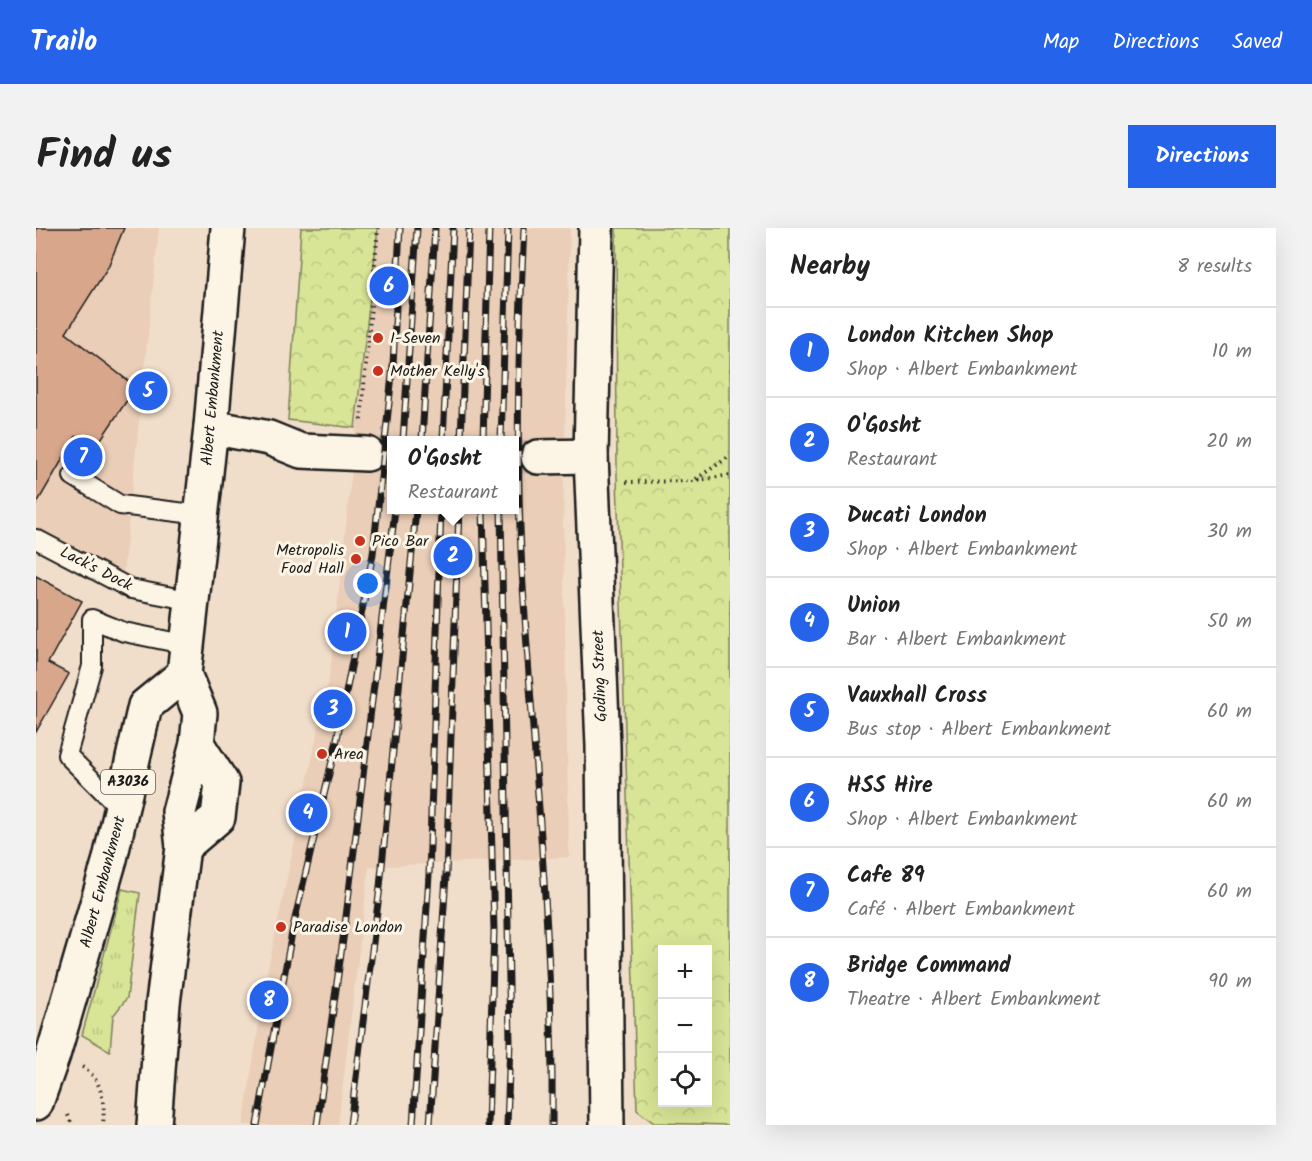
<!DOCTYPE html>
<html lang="en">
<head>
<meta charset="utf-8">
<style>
  :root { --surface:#fff; --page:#f2f2f2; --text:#222; --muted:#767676; --line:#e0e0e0; --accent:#2563eb }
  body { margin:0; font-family:Kalam,sans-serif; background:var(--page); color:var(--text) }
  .controls { position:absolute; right:18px; bottom:18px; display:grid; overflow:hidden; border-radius:0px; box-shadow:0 6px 24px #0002 }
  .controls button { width:54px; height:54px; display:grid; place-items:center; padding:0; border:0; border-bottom:2px solid var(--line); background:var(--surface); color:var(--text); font:30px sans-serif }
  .you { position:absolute; left:332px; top:356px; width:21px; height:21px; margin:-15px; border:4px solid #fff; border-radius:50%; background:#1a73e8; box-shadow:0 0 0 9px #1a73e833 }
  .badge { display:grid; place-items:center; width:39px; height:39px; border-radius:50%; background:var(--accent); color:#fff; font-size:20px; font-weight:700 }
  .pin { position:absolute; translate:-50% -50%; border:3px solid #fff; box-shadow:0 2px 6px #0006 }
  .popup { position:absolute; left:351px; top:208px; width:132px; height:78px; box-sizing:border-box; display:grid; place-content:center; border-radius:0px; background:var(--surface); filter:drop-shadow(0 2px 4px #0005); font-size:20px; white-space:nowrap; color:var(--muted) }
  .popup b { font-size:22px; color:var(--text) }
  .popup::after { content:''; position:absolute; left:50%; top:100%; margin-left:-12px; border:12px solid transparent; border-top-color:var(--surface) }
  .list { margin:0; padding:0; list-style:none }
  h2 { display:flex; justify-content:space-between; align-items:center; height:78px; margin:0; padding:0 24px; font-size:26px }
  h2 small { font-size:20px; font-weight:400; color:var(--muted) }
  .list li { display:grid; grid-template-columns:39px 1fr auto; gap:18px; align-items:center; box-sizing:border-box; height:90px; padding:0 24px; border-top:2px solid var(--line) }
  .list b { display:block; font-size:22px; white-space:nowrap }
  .list p { margin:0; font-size:20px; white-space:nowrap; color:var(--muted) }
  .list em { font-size:20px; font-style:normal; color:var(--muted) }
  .icon { flex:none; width:33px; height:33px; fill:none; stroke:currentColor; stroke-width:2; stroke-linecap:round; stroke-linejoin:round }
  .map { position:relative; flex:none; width:694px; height:897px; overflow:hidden; border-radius:0px }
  header { display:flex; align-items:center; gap:36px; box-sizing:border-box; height:84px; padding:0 30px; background:var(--accent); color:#fff }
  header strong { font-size:28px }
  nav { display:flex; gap:33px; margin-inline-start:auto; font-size:21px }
  .intro { display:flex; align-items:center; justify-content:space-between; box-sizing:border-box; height:144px; padding:0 36px }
  h1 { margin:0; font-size:42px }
  .button { padding:15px 27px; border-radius:0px; background:var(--accent); color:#fff; font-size:21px; font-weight:700 }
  main { display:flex; gap:36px; padding:0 36px }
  aside { flex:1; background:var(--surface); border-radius:0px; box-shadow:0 6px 24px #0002 }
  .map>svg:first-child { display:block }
  .built { fill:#eaceb7; fill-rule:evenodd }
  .grass { fill:url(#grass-tufts); stroke:#7a8059; stroke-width:1.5 }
  .forest { fill:url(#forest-crowns); stroke:#7a8059; stroke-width:1.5; fill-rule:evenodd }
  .building { fill:#d8a78b; stroke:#1c1c1c; stroke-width:1.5 }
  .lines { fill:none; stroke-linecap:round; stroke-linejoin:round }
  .street-tunnel { stroke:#c6b7a7; stroke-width:33; stroke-dasharray:33 16; stroke-linecap:butt }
  .lane-casing { stroke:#1c1c1c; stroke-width:22 }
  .street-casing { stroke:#1c1c1c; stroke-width:38 }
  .primary-casing { stroke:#1c1c1c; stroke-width:38 }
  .path { stroke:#1c1c1c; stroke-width:4; stroke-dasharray:1.5 4.5; stroke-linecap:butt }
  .lane { stroke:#fcf5e5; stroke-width:18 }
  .street { stroke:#fcf5e5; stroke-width:33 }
  .primary { stroke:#fcf5e5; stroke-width:33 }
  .rail-casing { stroke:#1c1c1c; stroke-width:7 }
  .rail { stroke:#fcf5e5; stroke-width:4.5; stroke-dasharray:14; stroke-linecap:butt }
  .poi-dot { fill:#c8321e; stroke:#fcf5e5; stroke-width:2 }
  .labels { text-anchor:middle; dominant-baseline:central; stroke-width:6; stroke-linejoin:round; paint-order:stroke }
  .shield { fill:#fcf5e5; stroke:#5f5d58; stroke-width:1.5 }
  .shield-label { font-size:15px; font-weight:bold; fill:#1c1c1c }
  .poi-label { font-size:16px; fill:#1c1c1c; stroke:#fcf5e5; text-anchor:start }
  .street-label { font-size:16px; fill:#1c1c1c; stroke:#fcf5e5 }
</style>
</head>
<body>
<header>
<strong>Trailo</strong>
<nav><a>Map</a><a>Directions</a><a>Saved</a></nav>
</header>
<div class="intro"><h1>Find us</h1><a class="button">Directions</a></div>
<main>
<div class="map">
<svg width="694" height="897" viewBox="0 0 694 897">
  <defs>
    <pattern id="grass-tufts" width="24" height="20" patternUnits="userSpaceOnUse" patternTransform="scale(1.5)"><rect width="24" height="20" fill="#d8e496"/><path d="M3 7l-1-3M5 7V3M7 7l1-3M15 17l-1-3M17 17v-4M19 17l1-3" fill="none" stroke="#b9c381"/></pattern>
    <pattern id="forest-crowns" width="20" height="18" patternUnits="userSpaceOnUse" patternTransform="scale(1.5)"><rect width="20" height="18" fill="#d8e496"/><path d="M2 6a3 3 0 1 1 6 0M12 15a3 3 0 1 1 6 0" fill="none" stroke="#b9c381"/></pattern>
  </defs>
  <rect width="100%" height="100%" fill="#f1deca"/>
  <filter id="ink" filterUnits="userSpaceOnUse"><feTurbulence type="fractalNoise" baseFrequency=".0167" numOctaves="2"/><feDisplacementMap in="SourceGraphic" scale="12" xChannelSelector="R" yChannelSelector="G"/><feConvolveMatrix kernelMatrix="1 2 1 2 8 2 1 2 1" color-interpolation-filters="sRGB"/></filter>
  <g filter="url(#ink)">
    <g class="built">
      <path d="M0 0H123L87 348 0 301Z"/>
      <path d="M342 0H534L527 290 533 629 333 639 302 897H207L231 745 294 445ZM356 212H478V282H356Z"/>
    </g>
    <path class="grass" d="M86 661 104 665 91 770 77 788 74 823 46 807Z"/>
    <g class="forest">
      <path d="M265 0H342L319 200 252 192Z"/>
      <path d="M580 0H694V897L618 895 601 882 581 249ZM626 722H672V874H626Z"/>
    </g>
    <g class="building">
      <path d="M0 0H88L72 39 30 105 100 159 59 220 40 208 0 277Z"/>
      <path d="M0 348 46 373 12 435 33 446 0 504Z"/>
    </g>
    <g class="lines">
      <g class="street-tunnel">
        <path d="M331 226H356"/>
        <path d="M478 229H502"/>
      </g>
      <g class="lane-casing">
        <g id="lane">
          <path d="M37 248 84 277 166 287"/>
          <path d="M0 311 95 361 157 373"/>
          <path d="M86 582 31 527 56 438V391L88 404 152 417"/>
        </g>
      </g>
      <g class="street-casing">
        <g id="street">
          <path d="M560 0 555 228 567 518 571 897"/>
          <path d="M175 199 233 210 265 223 331 226"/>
          <path d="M502 229 555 228"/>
        </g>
      </g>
      <g class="primary-casing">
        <g id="primary">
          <path d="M147 619 182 589 186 555 161 516"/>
          <path d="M0 875 17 827 74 631 109 478 148 446"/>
          <path d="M118 897 127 775 147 619 143 584 161 516 164 485 148 446 175 199 192 0"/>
        </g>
      </g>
      <g class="path">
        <path d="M325 192 342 0"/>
        <path d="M660 251 694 228"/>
        <path d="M590 254 657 253 694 247"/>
        <path d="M46 839C67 850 69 877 67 897"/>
        <path d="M32 887 36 897"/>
      </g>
      <use href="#lane" class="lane"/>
      <use href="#street" class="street"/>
      <use href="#primary" class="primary"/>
      <g class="rail-casing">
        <g id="rail">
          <path d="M488 0C482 119 479 239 487 358 498 538 518 717 516 897"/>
          <path d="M367 212 381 0"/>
          <path d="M386 212 399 0"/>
          <path d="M407 212 417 0"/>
          <path d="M425 212 433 0"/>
          <path d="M447 212 453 0"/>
          <path d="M465 212 472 0"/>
          <path d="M447 282 458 703 452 897"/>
          <path d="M465 282 474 815 471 897"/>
          <path d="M221 897 257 699 300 516 337 326 357 137 364 0"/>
          <path d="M281 897 309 697 359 282"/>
          <path d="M314 897 344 659 380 282"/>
          <path d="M377 897 393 647 405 282"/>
          <path d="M394 897 410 647 423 282"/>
        </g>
      </g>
      <use href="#rail" class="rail"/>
    </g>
  </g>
  <g class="poi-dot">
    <circle cx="342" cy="110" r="6"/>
    <circle cx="342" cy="143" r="6"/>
    <circle cx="324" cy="313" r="6"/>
    <circle cx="320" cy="331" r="6"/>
    <circle cx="286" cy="526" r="6"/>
    <circle cx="245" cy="699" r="6"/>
  </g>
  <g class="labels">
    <rect class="shield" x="65" y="542" width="54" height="24" rx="4.5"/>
    <g class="shield-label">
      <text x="92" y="554">A3036</text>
    </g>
    <g class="poi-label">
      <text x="354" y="110">I-Seven</text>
      <text x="354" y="143">Mother Kelly's</text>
      <text x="336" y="313">Pico Bar</text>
      <text x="308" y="322" text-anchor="end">Metropolis<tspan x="308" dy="18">Food Hall</tspan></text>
      <text x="298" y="526">Area</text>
      <text x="257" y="699">Paradise London</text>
    </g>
    <g class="street-label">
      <text transform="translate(177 170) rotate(-85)">Albert Embankment</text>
      <text transform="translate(60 341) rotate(27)">Lack's Dock</text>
      <text transform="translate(564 448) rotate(-92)">Goding Street</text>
      <text transform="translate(67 654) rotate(-75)">Albert Embankment</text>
    </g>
  </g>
</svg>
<div class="controls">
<button>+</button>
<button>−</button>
<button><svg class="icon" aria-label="locate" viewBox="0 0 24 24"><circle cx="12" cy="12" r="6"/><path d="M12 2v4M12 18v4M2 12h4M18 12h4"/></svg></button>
</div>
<div class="you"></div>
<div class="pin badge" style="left:311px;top:404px">1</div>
<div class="pin badge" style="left:417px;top:328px">2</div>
<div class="popup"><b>O'Gosht</b>Restaurant</div>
<div class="pin badge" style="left:297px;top:481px">3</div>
<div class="pin badge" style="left:272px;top:585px">4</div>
<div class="pin badge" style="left:112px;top:163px">5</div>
<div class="pin badge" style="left:353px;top:58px">6</div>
<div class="pin badge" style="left:47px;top:229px">7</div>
<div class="pin badge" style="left:233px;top:772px">8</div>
</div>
<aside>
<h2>Nearby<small>8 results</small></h2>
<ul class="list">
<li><span class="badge">1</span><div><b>London Kitchen Shop</b><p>Shop · Albert Embankment</p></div><em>10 m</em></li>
<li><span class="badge">2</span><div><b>O'Gosht</b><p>Restaurant</p></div><em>20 m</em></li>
<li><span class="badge">3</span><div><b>Ducati London</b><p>Shop · Albert Embankment</p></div><em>30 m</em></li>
<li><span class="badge">4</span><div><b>Union</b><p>Bar · Albert Embankment</p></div><em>50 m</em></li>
<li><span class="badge">5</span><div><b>Vauxhall Cross</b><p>Bus stop · Albert Embankment</p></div><em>60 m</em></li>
<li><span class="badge">6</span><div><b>HSS Hire</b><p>Shop · Albert Embankment</p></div><em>60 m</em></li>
<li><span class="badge">7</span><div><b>Cafe 89</b><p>Café · Albert Embankment</p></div><em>60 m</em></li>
<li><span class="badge">8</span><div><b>Bridge Command</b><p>Theatre · Albert Embankment</p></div><em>90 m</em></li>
</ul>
</aside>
</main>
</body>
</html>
